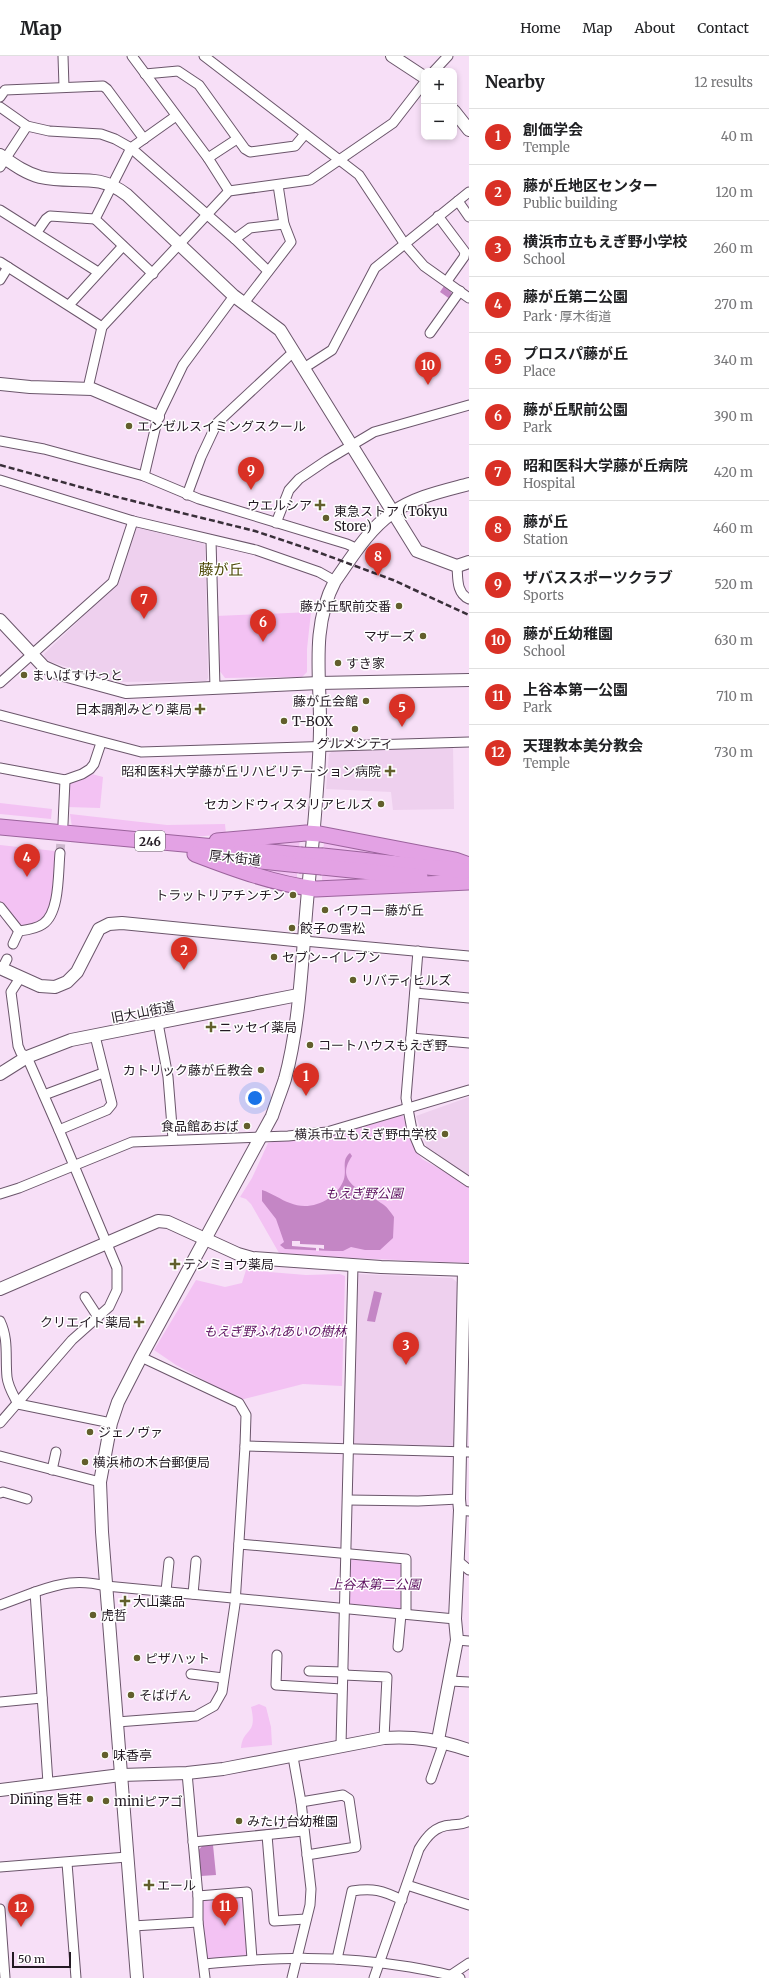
<!DOCTYPE html>
<html lang="en">
<head>
<meta charset="utf-8">
<style>
  :root { --surface:#fff; --page:#f6f6f6; --text:#202124; --muted:#757577; --line:#e0e0e0; --accent:#d93025 }
  body { margin:0; font-family:Merriweather,"Noto Sans JP",serif; background:var(--page); color:var(--text) }
  .controls { position:absolute; right:12px; top:12px; display:grid; overflow:hidden; border-radius:8px; box-shadow:0 2px 6px #0003 }
  .controls button { width:36px; height:36px; display:grid; place-items:center; padding:0; border:0; border-bottom:1px solid var(--line); background:var(--surface); color:var(--text); font:20px sans-serif }
  .scale { position:absolute; left:12px; bottom:10px; width:59px; box-sizing:border-box; padding-left:4px; border:2px solid #231a23; border-top:0; font-size:11px; line-height:14px; white-space:nowrap; color:#231a23; -webkit-text-stroke:3px #fff; paint-order:stroke }
  .you { position:absolute; left:255px; top:1042px; width:14px; height:14px; margin:-10px; border:3px solid #fff; border-radius:50%; background:#1a73e8; box-shadow:0 0 0 6px #1a73e833 }
  .badge { display:grid; place-items:center; width:26px; height:26px; border-radius:50%; background:var(--accent); color:#fff; font-size:13px; font-weight:700 }
  .pin { position:absolute; translate:-50% -33px; filter:drop-shadow(0 1px 2px #0008) }
  .pin::after { content:''; position:absolute; top:21px; width:14px; height:12px; background:inherit; clip-path:polygon(0 0,100% 0,50% 100%) }
  .list { margin:0; padding:0; list-style:none }
  h2 { display:flex; justify-content:space-between; align-items:center; height:52px; margin:0; padding:0 16px; font-size:17px }
  h2 small { font-size:13px; font-weight:400; color:var(--muted) }
  .list li { display:grid; grid-template-columns:26px 1fr auto; gap:12px; align-items:center; box-sizing:border-box; height:56px; padding:0 16px; border-top:1px solid var(--line) }
  .list b { display:block; font-size:15px; white-space:nowrap }
  .list p { margin:0; font-size:13px; white-space:nowrap; color:var(--muted) }
  .list em { font-size:13px; font-style:normal; color:var(--muted) }
  .map { position:relative; flex:none; width:469px; height:1922px; overflow:hidden }
  header { display:flex; align-items:center; gap:24px; box-sizing:border-box; height:56px; padding:0 20px; background:var(--surface); border-bottom:1px solid var(--line) }
  header strong { font-size:19px }
  nav { display:flex; gap:22px; margin-inline-start:auto; font-size:14px }
  main { display:flex }
  aside { flex:1; background:var(--surface) }
  .map>svg:first-child { display:block }
  .built { fill:#eed0ee }
  .green { fill:#f3c2f3 }
  .water { fill:#c486c5 }
  .pier { fill:#f7dff7 }
  .lines { fill:none; stroke-linecap:round; stroke-linejoin:round }
  .minor-tunnel { stroke:#cdb8cd; stroke-width:9; stroke-dasharray:9 4.5; stroke-linecap:butt }
  .minor-casing { stroke:#6b566b; stroke-width:11 }
  .tertiary-casing { stroke:#6b566b; stroke-width:14 }
  .trunk-casing { stroke:#9b639c; stroke-width:17 }
  .minor { stroke:#fff; stroke-width:9 }
  .tertiary { stroke:#fff; stroke-width:12 }
  .trunk { stroke:#e3a2e4; stroke-width:15 }
  .rail { stroke:#392f39; stroke-width:2.5; stroke-dasharray:6 3; stroke-linecap:butt }
  .trunk-bridge-casing { stroke:#9b639c; stroke-width:17; stroke-linecap:butt }
  .trunk-bridge { stroke:#e3a2e4; stroke-width:15 }
  .poi-dot { fill:#625f2c; stroke:#fff; stroke-width:1.5 }
  .labels { text-anchor:middle; dominant-baseline:central; stroke-width:3; stroke-linejoin:round; paint-order:stroke }
  .shield { fill:#fff; stroke:#655f65; stroke-width:1 }
  .shield-label { font-size:12px; font-weight:bold; fill:#231a23 }
  .poi-label { font-size:13px; fill:#231a23; stroke:#fff; text-anchor:start }
  .street-label { font-size:13px; fill:#231a23; stroke:#fff }
  .park-label { font-size:13px; font-style:italic; fill:#5e1261; stroke:#fff }
  .quarter-label { font-size:15px; fill:#4b4705; stroke:#fff }
</style>
</head>
<body>
<header>
<strong>Map</strong>
<nav><a>Home</a><a>Map</a><a>About</a><a>Contact</a></nav>
</header>
<main>
<div class="map">
<svg width="469" height="1922" viewBox="0 0 469 1922">
  <rect width="100%" height="100%" fill="#f7dff7"/>
  <g class="built">
    <path d="M139 471 202 485 205 490 208 622 206 625 116 626 51 606 45 602 44 598 117 528 134 473Z"/>
    <path d="M453 690 454 753 393 754 391 736 326 733 329 698 335 693Z"/>
    <path d="M469 1041V1121L428 1095 416 1060Z"/>
    <path d="M357 1218 452 1222 459 1228 455 1392 353 1391Z"/>
  </g>
  <g class="green">
    <path d="M311 556 307 593V616L302 621 225 622 219 614 216 560Z"/>
    <path d="M88 717 103 721 100 752 67 751 70 728Z"/>
    <path d="M0 747 52 753 51 763 0 758Z"/>
    <path d="M70 758 167 769 225 768 226 778 183 782 72 771Z"/>
    <path d="M325 781 439 805 323 794Z"/>
    <path d="M300 782 299 792 239 786Z"/>
    <path d="M0 789 55 795C53 827 61 867 20 872L0 851Z"/>
    <path d="M239 810 297 816V826Z"/>
    <path d="M322 819 402 826 322 829Z"/>
    <path d="M399 1057 403 1060 417 1096 422 1103 469 1129V1207L303 1200 279 1197 251 1148 246 1143 240 1141 252 1122 268 1087Z"/>
    <path d="M246 1214 306 1219 340 1218 345 1220 342 1330 303 1328 240 1344 176 1309 154 1294 196 1224 225 1231 242 1227Z"/>
    <path d="M349 1499 401 1505 404 1509V1551L401 1554 345 1551Z"/>
    <path d="M259 1648 266 1651 271 1671 272 1689 241 1692C243 1671 258 1680 251 1651Z"/>
    <path d="M245 1836 250 1902 212 1905 206 1900 200 1840Z"/>
  </g>
  <g class="water">
    <path d="M444 230 451 236 452 239 450 243 440 236Z"/>
    <path d="M350 1097 352 1100C332 1129 368 1136 384 1149 388 1152 391 1157 394 1161L393 1182 380 1194H365L351 1191 343 1195H333L285 1193 280 1189 284 1186 276 1163 262 1145V1134C272 1137 281 1144 290 1147 310 1156 337 1144 344 1123 347 1113 341 1104 350 1097Z"/>
    <path d="M374 1235 382 1237 375 1266 367 1265Z"/>
    <path d="M213 1789 216 1819 201 1820 198 1795 202 1790Z"/>
  </g>
  <path class="pier" d="M292 1185H300V1188L324 1189V1193L319 1192V1195H316V1192L292 1190Z"/>
  <g class="lines">
    <path class="minor-tunnel" d="M60 797 62 772"/>
    <g class="minor-casing">
      <g id="minor">
        <path d="M63 0 64 31"/>
        <path d="M132 0 208 102 229 135"/>
        <path d="M204 0 359 119 404 187 424 210 469 242"/>
        <path d="M434 15 448 0"/>
        <path d="M145 18 178 15 199 29 245 93 250 96 295 90 305 78"/>
        <path d="M0 41 5 34 103 30 107 33 144 83"/>
        <path d="M0 51 27 70 49 75 101 78 115 83 131 92 235 183 268 215"/>
        <path d="M208 102 237 83"/>
        <path d="M0 111 27 70"/>
        <path d="M458 145 469 161"/>
        <path d="M0 154 98 216"/>
        <path d="M438 160 465 196 464 201 447 225"/>
        <path d="M37 176 46 163 50 160 95 163"/>
        <path d="M235 183 250 172 284 168"/>
        <path d="M0 206 102 271"/>
        <path d="M153 218 95 163 131 92 176 60"/>
        <path d="M0 224 8 211"/>
        <path d="M244 247 291 186 284 168 278 129"/>
        <path d="M69 249 123 190"/>
        <path d="M430 277 460 235"/>
        <path d="M304 312 332 294 375 212 469 136"/>
        <path d="M88 332 102 271 229 135 310 124 393 67 424 27"/>
        <path d="M0 385 44 393 144 420 199 443 347 488 358 493"/>
        <path d="M144 420 158 361 183 309 234 240"/>
        <path d="M0 424 133 465 256 494 319 516 335 525"/>
        <path d="M187 439 201 401 217 367 289 300 295 298"/>
        <path d="M276 467 289 434 299 423 327 404 374 376 469 349"/>
        <path d="M211 484 215 632"/>
        <path d="M457 510C458 522 456 537 469 543"/>
        <path d="M0 627 113 526 133 465"/>
        <path d="M0 659 141 696 469 686"/>
        <path d="M0 712 65 724 82 718 90 713 94 708 101 687"/>
        <path d="M63 768 65 724"/>
        <path d="M0 851 19 875C27 874 36 873 43 868 60 857 58 816 60 797"/>
        <path d="M304 885 469 900"/>
        <path d="M13 888 19 875"/>
        <path d="M418 895 406 1042 412 1074 420 1093 469 1126"/>
        <path d="M2 913 7 903"/>
        <path d="M415 937 469 942"/>
        <path d="M158 967 168 1021 173 1083"/>
        <path d="M411 982 469 987"/>
        <path d="M44 1039 103 1017"/>
        <path d="M59 1074 107 1054 112 1048 95 980"/>
        <path d="M0 1138 19 1132 132 1086 288 1080 327 1076 469 1034"/>
        <path d="M85 1241 98 1261"/>
        <path d="M0 1265C9 1284 5 1301 7 1321 8 1331 14 1340 18 1348L111 1367"/>
        <path d="M0 1367 72 1284 109 1251 117 1234V1212L59 1074 27 1001 21 997 18 990 11 936 20 922"/>
        <path d="M245 1390 469 1396"/>
        <path d="M0 1400 100 1426"/>
        <path d="M52 1414 56 1396"/>
        <path d="M0 1437 3 1436 27 1443"/>
        <path d="M348 1444 418 1445 459 1443"/>
        <path d="M460 1454 469 1455"/>
        <path d="M239 1488 406 1503V1558"/>
        <path d="M458 1505 469 1514"/>
        <path d="M166 1535 169 1506"/>
        <path d="M35 1536C61 1527 78 1523 106 1530L455 1563"/>
        <path d="M193 1538 196 1505"/>
        <path d="M0 1549 35 1536 48 1727"/>
        <path d="M457 1584 469 1585"/>
        <path d="M398 1591 401 1558"/>
        <path d="M277 1599 276 1629 342 1633"/>
        <path d="M309 1615 344 1616"/>
        <path d="M191 1618 223 1622"/>
        <path d="M344 1619 387 1621 384 1682"/>
        <path d="M450 1625 469 1626"/>
        <path d="M0 1646 42 1642"/>
        <path d="M117 1666 196 1660 214 1650 222 1636 235 1548 245 1390 246 1359 239 1347 141 1301"/>
        <path d="M341 1689 353 1209"/>
        <path d="M187 1717 198 1840V1866L205 1922"/>
        <path d="M431 1723 444 1686"/>
        <path d="M301 1746 343 1739 349 1743 356 1791 307 1799"/>
        <path d="M267 1779 274 1865 306 1863"/>
        <path d="M193 1786 303 1775"/>
        <path d="M67 1807 76 1922"/>
        <path d="M0 1811 127 1801"/>
        <path d="M407 1829 469 1849"/>
        <path d="M198 1840 247 1836 252 1903"/>
        <path d="M0 1853 5 1922"/>
        <path d="M133 1870 198 1866"/>
        <path d="M337 1903 352 1835C373 1832 382 1834 402 1844"/>
        <path d="M204 1908C276 1901 338 1899 410 1911 427 1914 444 1917 460 1922"/>
        <path d="M448 1921 469 1907"/>
        <path d="M292 1922 310 1849 311 1833 301 1746 293 1701"/>
        <path d="M374 1922 419 1793C427 1780 435 1770 451 1769 458 1768 463 1769 469 1765"/>
      </g>
    </g>
    <g class="tertiary-casing">
      <g id="tertiary">
        <path d="M392 0 424 21"/>
        <path d="M454 55 469 74"/>
        <path d="M0 99C13 108 25 117 40 121 74 129 96 115 127 139L234 240 280 274 417 495 457 510 469 506"/>
        <path d="M0 328 30 331 92 333 158 361"/>
        <path d="M0 564 44 611 60 618 126 636 319 627 469 624"/>
        <path d="M0 912 40 930 55 931 67 926 77 916 99 873 109 868 122 867 304 885"/>
        <path d="M0 1018 27 1001 71 984 298 939"/>
        <path d="M0 1233 158 1165 168 1166 238 1198 252 1202 381 1211 469 1214"/>
        <path d="M438 1684 457 1584 455 1563 460 1454 459 1443 464 1215"/>
        <path d="M0 1734 121 1719 187 1717 223 1713 384 1682C416 1680 439 1684 469 1694"/>
        <path d="M137 1922 102 1476 100 1426 111 1367 118 1346 141 1301 272 1060C276 1048 281 1035 285 1023 300 968 302 902 307 846 312 789 319 731 320 674 321 623 310 572 335 525 352 501 368 474 392 457 414 441 443 435 469 428"/>
      </g>
    </g>
    <g class="trunk-casing">
      <g id="trunk">
        <path d="M0 771 301 799"/>
        <path d="M217 785 306 777 320 778 455 804 469 809"/>
        <path d="M195 798C234 813 275 828 316 833L469 826"/>
        <path d="M323 800 465 815"/>
        <path d="M261 805 300 809"/>
        <path d="M322 811 420 821"/>
      </g>
    </g>
    <use href="#minor" class="minor"/>
    <use href="#tertiary" class="tertiary"/>
    <use href="#trunk" class="trunk"/>
    <path class="rail" d="M0 409 113 440 255 475 315 495 393 524 469 559"/>
    <g class="trunk-bridge-casing">
      <g id="trunk-bridge">
        <path d="M301 799 323 800"/>
        <path d="M300 809 322 811"/>
      </g>
    </g>
    <use href="#trunk-bridge" class="trunk-bridge"/>
  </g>
  <g class="poi-dot">
    <circle cx="129" cy="370" r="4"/>
    <path d="M318 443h4v4h4v4h-4v4h-4v-4h-4v-4h4z"/>
    <circle cx="326" cy="462" r="4"/>
    <circle cx="399" cy="550" r="4"/>
    <circle cx="423" cy="580" r="4"/>
    <circle cx="338" cy="607" r="4"/>
    <circle cx="24" cy="619" r="4"/>
    <circle cx="366" cy="645" r="4"/>
    <path d="M198 647h4v4h4v4h-4v4h-4v-4h-4v-4h4z"/>
    <circle cx="284" cy="665" r="4"/>
    <circle cx="355" cy="673" r="4"/>
    <path d="M388 709h4v4h4v4h-4v4h-4v-4h-4v-4h4z"/>
    <circle cx="381" cy="748" r="4"/>
    <circle cx="293" cy="839" r="4"/>
    <circle cx="325" cy="854" r="4"/>
    <circle cx="292" cy="872" r="4"/>
    <circle cx="274" cy="901" r="4"/>
    <circle cx="353" cy="924" r="4"/>
    <path d="M209 965h4v4h4v4h-4v4h-4v-4h-4v-4h4z"/>
    <circle cx="310" cy="989" r="4"/>
    <circle cx="261" cy="1014" r="4"/>
    <circle cx="247" cy="1070" r="4"/>
    <circle cx="445" cy="1078" r="4"/>
    <path d="M173 1202h4v4h4v4h-4v4h-4v-4h-4v-4h4z"/>
    <path d="M137 1260h4v4h4v4h-4v4h-4v-4h-4v-4h4z"/>
    <circle cx="90" cy="1376" r="4"/>
    <circle cx="85" cy="1406" r="4"/>
    <path d="M123 1539h4v4h4v4h-4v4h-4v-4h-4v-4h4z"/>
    <circle cx="93" cy="1559" r="4"/>
    <circle cx="137" cy="1602" r="4"/>
    <circle cx="131" cy="1639" r="4"/>
    <circle cx="105" cy="1699" r="4"/>
    <circle cx="90" cy="1743" r="4"/>
    <circle cx="106" cy="1745" r="4"/>
    <circle cx="239" cy="1765" r="4"/>
    <path d="M147 1823h4v4h4v4h-4v4h-4v-4h-4v-4h4z"/>
  </g>
  <g class="labels">
    <rect class="shield" x="135" y="775" width="30" height="20" rx="3"/>
    <g class="shield-label">
      <text x="150" y="785">246</text>
    </g>
    <g class="poi-label">
      <text x="137" y="370">エンゼルスイミングスクール</text>
      <text x="312" y="449" text-anchor="end">ウエルシア</text>
      <text x="334" y="455">東急ストア (Tokyu<tspan x="334" dy="15">Store)</tspan></text>
      <text x="391" y="550" text-anchor="end">藤が丘駅前交番</text>
      <text x="415" y="580" text-anchor="end">マザーズ</text>
      <text x="346" y="607">すき家</text>
      <text x="32" y="619">まいばすけっと</text>
      <text x="358" y="645" text-anchor="end">藤が丘会館</text>
      <text x="192" y="653" text-anchor="end">日本調剤みどり薬局</text>
      <text x="292" y="665">T-BOX</text>
      <text x="355" y="687" text-anchor="middle">グルメシティ</text>
      <text x="381" y="715" text-anchor="end">昭和医科大学藤が丘リハビリテーション病院</text>
      <text x="373" y="748" text-anchor="end">セカンドウィスタリアヒルズ</text>
      <text x="285" y="839" text-anchor="end">トラットリアチンチン</text>
      <text x="333" y="854">イワコー藤が丘</text>
      <text x="300" y="872">餃子の雪松</text>
      <text x="282" y="901">セブン-イレブン</text>
      <text x="361" y="924">リバティヒルズ</text>
      <text x="219" y="971">ニッセイ薬局</text>
      <text x="318" y="989">コートハウスもえぎ野</text>
      <text x="253" y="1014" text-anchor="end">カトリック藤が丘教会</text>
      <text x="239" y="1070" text-anchor="end">食品館あおば</text>
      <text x="437" y="1078" text-anchor="end">横浜市立もえぎ野中学校</text>
      <text x="183" y="1208">テンミョウ薬局</text>
      <text x="131" y="1266" text-anchor="end">クリエイト薬局</text>
      <text x="98" y="1376">ジェノヴァ</text>
      <text x="93" y="1406">横浜柿の木台郵便局</text>
      <text x="133" y="1545">大山薬品</text>
      <text x="101" y="1559">虎哲</text>
      <text x="145" y="1602">ピザハット</text>
      <text x="139" y="1639">そばげん</text>
      <text x="113" y="1699">味香亭</text>
      <text x="82" y="1743" text-anchor="end">Dining 旨荘</text>
      <text x="114" y="1745">miniピアゴ</text>
      <text x="247" y="1765">みたけ台幼稚園</text>
      <text x="157" y="1829">エール</text>
    </g>
    <g class="street-label">
      <text transform="translate(235 802) rotate(6)">厚木街道</text>
      <text transform="translate(143 956) rotate(-11)">旧大山街道</text>
    </g>
    <g class="park-label">
      <text x="364" y="1137">もえぎ野公園</text>
      <text x="275" y="1275">もえぎ野ふれあいの樹林</text>
      <text x="375" y="1528">上谷本第二公園</text>
    </g>
    <g class="quarter-label">
      <text x="221" y="513">藤が丘</text>
    </g>
  </g>
</svg>
<div class="controls">
<button>+</button>
<button>−</button>
</div>
<div class="scale">50 m</div>
<div class="you"></div>
<div class="pin badge" style="left:306px;top:1040px">1</div>
<div class="pin badge" style="left:184px;top:914px">2</div>
<div class="pin badge" style="left:406px;top:1309px">3</div>
<div class="pin badge" style="left:27px;top:821px">4</div>
<div class="pin badge" style="left:402px;top:671px">5</div>
<div class="pin badge" style="left:263px;top:586px">6</div>
<div class="pin badge" style="left:144px;top:563px">7</div>
<div class="pin badge" style="left:378px;top:520px">8</div>
<div class="pin badge" style="left:251px;top:434px">9</div>
<div class="pin badge" style="left:428px;top:329px">10</div>
<div class="pin badge" style="left:225px;top:1870px">11</div>
<div class="pin badge" style="left:21px;top:1871px">12</div>
</div>
<aside>
<h2>Nearby<small>12 results</small></h2>
<ul class="list">
<li><span class="badge">1</span><div><b>創価学会</b><p>Temple</p></div><em>40 m</em></li>
<li><span class="badge">2</span><div><b>藤が丘地区センター</b><p>Public building</p></div><em>120 m</em></li>
<li><span class="badge">3</span><div><b>横浜市立もえぎ野小学校</b><p>School</p></div><em>260 m</em></li>
<li><span class="badge">4</span><div><b>藤が丘第二公園</b><p>Park · 厚木街道</p></div><em>270 m</em></li>
<li><span class="badge">5</span><div><b>プロスパ藤が丘</b><p>Place</p></div><em>340 m</em></li>
<li><span class="badge">6</span><div><b>藤が丘駅前公園</b><p>Park</p></div><em>390 m</em></li>
<li><span class="badge">7</span><div><b>昭和医科大学藤が丘病院</b><p>Hospital</p></div><em>420 m</em></li>
<li><span class="badge">8</span><div><b>藤が丘</b><p>Station</p></div><em>460 m</em></li>
<li><span class="badge">9</span><div><b>ザバススポーツクラブ</b><p>Sports</p></div><em>520 m</em></li>
<li><span class="badge">10</span><div><b>藤が丘幼稚園</b><p>School</p></div><em>630 m</em></li>
<li><span class="badge">11</span><div><b>上谷本第一公園</b><p>Park</p></div><em>710 m</em></li>
<li><span class="badge">12</span><div><b>天理教本美分教会</b><p>Temple</p></div><em>730 m</em></li>
</ul>
</aside>
</main>
</body>
</html>
